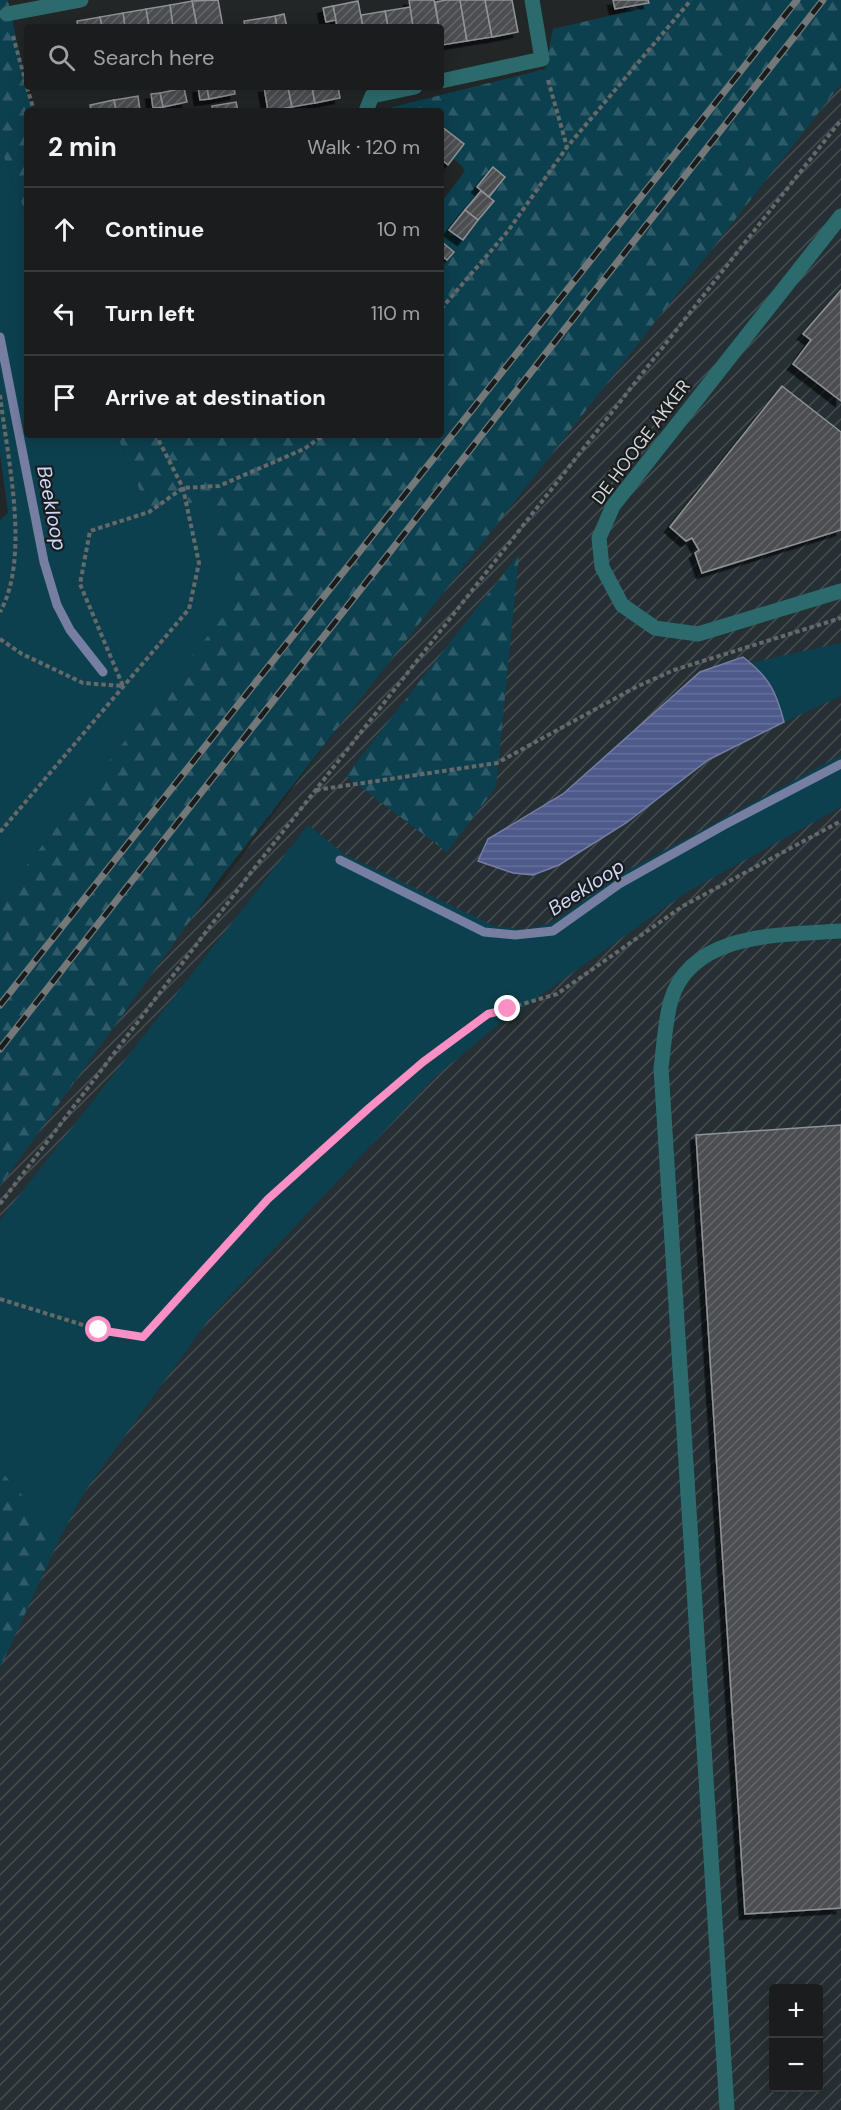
<!DOCTYPE html>
<html lang="en">
<head>
<meta charset="utf-8">
<style>
  :root { --surface:#1a1c1d; --page:#27292a; --text:#f1f3f6; --muted:#9fa1a4; --line:#383a3b }
  body { margin:0; font-family:"DM Sans",sans-serif; background:var(--page); color:var(--text) }
  .controls { position:absolute; right:18px; bottom:18px; display:grid; overflow:hidden; border-radius:6px; box-shadow:0 3px 15px #0003 }
  .controls button { width:54px; height:54px; display:grid; place-items:center; padding:0; border:0; border-bottom:2px solid var(--line); background:var(--surface); color:var(--text); font:30px sans-serif }
  .stop { position:absolute; width:18px; height:18px; margin:-14px; border:4px solid #fc8fc3; border-radius:50%; background:#fff }
  .stop.end { background:#fc8fc3; border-color:#fff; box-shadow:0 2px 6px #0008 }
  .list { margin:0; padding:0; list-style:none }
  h2 { display:flex; justify-content:space-between; align-items:center; height:78px; margin:0; padding:0 24px; font-size:26px }
  h2 small { font-size:20px; font-weight:400; color:var(--muted) }
  .list li { display:grid; grid-template-columns:39px 1fr auto; gap:18px; align-items:center; box-sizing:border-box; height:84px; padding:0 24px; border-top:2px solid var(--line) }
  .list b { display:block; font-size:22px; white-space:nowrap }
  .list em { font-size:20px; font-style:normal; color:var(--muted) }
  .icon { flex:none; width:33px; height:33px; fill:none; stroke:currentColor; stroke-width:2; stroke-linecap:round; stroke-linejoin:round }
  .map { position:relative; flex:none; width:841px; height:2110px; overflow:hidden }
  .search { position:absolute; background:var(--surface); box-shadow:0 3px 15px #0003; left:24px; top:24px; width:420px; height:66px; display:flex; align-items:center; gap:15px; box-sizing:border-box; padding:0 21px; border-radius:6px; color:var(--muted); font-size:22px }
  .panel { position:absolute; background:var(--surface); box-shadow:0 3px 15px #0003; left:24px; top:108px; width:420px; height:330px; border-radius:6px }
  .map>svg:first-child { display:block }
  .industrial { fill:url(#industrial-furrows); fill-rule:evenodd }
  .grass { fill:#0d404f }
  .forest { fill:url(#forest-firs) }
  .water { fill:url(#water-rules); stroke:#767ea2; stroke-width:1.5 }
  .lines { fill:none; stroke-linecap:round; stroke-linejoin:round }
  .stream { stroke:#767ea2; stroke-width:9 }
  .building { fill:url(#building-hatch); stroke:#909396; stroke-width:1.5; filter:url(#shadow) }
  .path { stroke:#66696a; stroke-width:4; stroke-dasharray:4.5 3; stroke-linecap:butt }
  .minor { stroke:#2c6b6d; stroke-width:15 }
  .rail-casing { stroke:#757879; stroke-width:7 }
  .rail { stroke:#191c1d; stroke-width:4.5; stroke-dasharray:14; stroke-linecap:butt }
  .route { stroke:#fc8fc3; stroke-width:8 }
  .labels { text-anchor:middle; dominant-baseline:central; stroke-width:4.5; stroke-linejoin:round; paint-order:stroke }
  .street-label { font-size:18px; fill:#d4d6d7; stroke:#191c1d }
  .water-label { font-size:20px; font-style:italic; fill:#d0d8f9; stroke:#191c1d }
</style>
</head>
<body>
<div class="map">
<svg width="841" height="2110" viewBox="0 0 841 2110">
  <defs>
    <pattern id="industrial-furrows" width="10" height="10" patternUnits="userSpaceOnUse" patternTransform="scale(1.5)"><rect width="10" height="10" fill="#263034"/><path d="M-1 1l2-2M0 10L10 0M9 11l2-2" fill="none" stroke="#454d51"/></pattern>
    <pattern id="forest-firs" width="22" height="20" patternUnits="userSpaceOnUse" patternTransform="scale(1.5)"><rect width="22" height="20" fill="#0d404f"/><path d="M5 1l3.5 6h-7zM16 11l3.5 6h-7z" fill="#2f5b68"/></pattern>
    <pattern id="water-rules" width="6" height="5" patternUnits="userSpaceOnUse" patternTransform="scale(1.5)"><rect width="6" height="5" fill="#4e598c"/><path d="M0 2.5h6" fill="none" stroke="#67709b"/></pattern>
    <pattern id="building-hatch" width="6" height="6" patternUnits="userSpaceOnUse" patternTransform="scale(1.5)"><rect width="6" height="6" fill="#4c4e51"/><path d="M-1 1l2-2M0 6l6-6M5 7l2-2" fill="none" stroke="#656769"/></pattern>
    <filter id="shadow"><feDropShadow dx="-5.5" dy="5.5" stdDeviation="0" flood-color="#0009"/></filter>
  </defs>
  <rect width="100%" height="100%" fill="#222627"/>
  <path class="industrial" d="M841 70V2110H0V1131L221 884 632 335ZM774 1988H818V2088H774Z"/>
  <g class="grass">
    <path d="M0 147 27 217V435H117L149 513 203 500 242 594 0 899V520L8 513 0 454Z"/>
    <path d="M841 643V696L784 722C777 697 771 679 750 663Z"/>
    <path d="M841 755V807L687 892 493 1029 435 1077 212 1315 85 1491 60 1538 0 1470V1220L308 825 344 854 494 926 525 930 553 922 619 875Z"/>
  </g>
  <g class="forest">
    <path d="M0 0H8L32 111H27V217L0 147Z"/>
    <path d="M631 0H841V84L221 877 0 1186V899L241 594 203 500 149 513 117 435H441V203L465 171 461 165 441 149V111H393L389 108 545 69 553 29 625 12Z"/>
    <path d="M519 554 496 787 447 852 346 776Z"/>
    <path d="M0 1470 60 1538 0 1668Z"/>
  </g>
  <path class="water" d="M743 657C769 677 776 691 784 722L708 760 626 823 559 865 533 875 513 873 478 861 488 839 563 794 700 672Z"/>
  <g class="lines">
    <g class="stream">
      <path d="M0 337 44 562 57 605 70 630 103 672"/>
      <path d="M340 860 484 932 515 935 553 931 619 884 724 825 841 764"/>
    </g>
  </g>
  <g class="building">
    <path d="M218 0 223 27H197L192 1Z"/>
    <path d="M409 0H434L439 27H413Z"/>
    <path d="M446 0H460L467 41 442 45 435 2Z"/>
    <path d="M460 0H485L492 37 467 41Z"/>
    <path d="M485 0H512L518 32 492 37Z"/>
    <path d="M613 0H648L649 3 615 9Z"/>
    <path d="M192 1 197 27H173L170 5Z"/>
    <path d="M358 1 363 27H337L333 6Z"/>
    <path d="M170 5 173 27H149L146 9Z"/>
    <path d="M333 6 336 20 326 22 323 8Z"/>
    <path d="M410 7 413 27H388L385 11Z"/>
    <path d="M146 9 149 27H125L123 13Z"/>
    <path d="M385 11 388 27H363L361 15Z"/>
    <path d="M123 13 125 27H102L100 17Z"/>
    <path d="M284 14 287 27H277L275 16Z"/>
    <path d="M275 16 277 27H245L244 21Z"/>
    <path d="M100 17 102 27H78L77 21Z"/>
    <path d="M198 87H207L209 99 200 100Z"/>
    <path d="M207 87H234L235 94 209 99Z"/>
    <path d="M264 87H288L292 107 268 111Z"/>
    <path d="M288 87H312L315 103 292 107Z"/>
    <path d="M312 87H338L340 98 315 103Z"/>
    <path d="M184 88 187 102 163 107 160 93Z"/>
    <path d="M160 93 163 107 153 108 151 94Z"/>
    <path d="M138 96 140 110 116 111 114 100Z"/>
    <path d="M114 100 116 111H91L90 105Z"/>
    <path d="M236 102 238 111H213L212 106Z"/>
    <path d="M441 126 464 144 448 165 441 159Z"/>
    <path d="M493 167 505 177 489 197 477 187Z"/>
    <path d="M481 191 494 201 478 220 465 210Z"/>
    <path d="M465 210 478 220 463 240 449 230Z"/>
    <path d="M442 242 454 252 447 260 441 255Z"/>
    <path d="M841 290V401L793 364 811 340 803 334Z"/>
    <path d="M782 386 841 432V530L702 573 695 553 699 550 692 538 686 541 670 527Z"/>
    <path d="M841 1125V1908L745 1914 696 1135Z"/>
  </g>
  <g class="lines">
    <g class="path">
      <path d="M13 36 27 87"/>
      <path d="M548 80 567 147"/>
      <path d="M27 87 34 111"/>
      <path d="M441 309 508 231 567 147 691 0"/>
      <path d="M0 395C7 457 31 557 0 612"/>
      <path d="M0 639 22 654 83 683 123 686 80 584 90 531 149 512 183 488 219 486 304 449 324 435"/>
      <path d="M316 790 497 763 636 687 674 670 841 618"/>
      <path d="M0 832 189 609 199 563 183 488 156 435"/>
      <path d="M0 1204 249 875 841 120"/>
      <path d="M0 1299 99 1330 143 1337 268 1199 423 1062 472 1026 488 1014 557 994 683 906 841 821"/>
    </g>
    <g class="minor">
      <path d="M7 14 81 0"/>
      <path d="M441 81 542 59 532 0"/>
      <path d="M366 111 372 96 415 87"/>
      <path d="M841 216 613 506 599 538 602 567 622 605 655 628 698 634 841 591"/>
      <path d="M727 2110 661 1068C664 1046 665 1021 671 1000 692 931 783 935 841 931"/>
    </g>
    <g class="rail-casing">
      <g id="rail">
        <path d="M0 1005 797 0"/>
        <path d="M0 1049 823 0"/>
      </g>
    </g>
    <use href="#rail" class="rail"/>
  </g>
  <g class="lines">
    <path class="route" d="M99 1330 143 1337 268 1199 369 1108 423 1062 488 1014 508 1009"/>
  </g>
  <g class="labels">
    <g class="street-label">
      <text transform="translate(641 442) rotate(-53)">DE HOOGE AKKER</text>
    </g>
    <g class="water-label">
      <text transform="translate(52 508) rotate(79)">Beekloop</text>
      <text transform="translate(586 887) rotate(-33)">Beekloop</text>
    </g>
  </g>
</svg>
<div class="controls">
<button>+</button>
<button>−</button>
</div>
<div class="stop" style="left:99px;top:1330px"></div>
<div class="stop end" style="left:508px;top:1009px"></div>
<div class="search"><svg class="icon" aria-label="search" viewBox="0 0 24 24"><circle cx="10" cy="10" r="6"/><path d="M15 15l6 6"/></svg>Search here</div>
<section class="panel">
<h2>2 min<small>Walk · 120 m</small></h2>
<ul class="list">
<li><svg class="icon" aria-label="ahead" viewBox="0 0 24 24"><path d="M12 20V5M6 11l6-6 6 6"/></svg><div><b>Continue</b></div><em>10 m</em></li>
<li><svg class="icon" aria-label="left" viewBox="0 0 24 24"><path d="M17 20v-9H6M10 6l-5 5 5 5"/></svg><div><b>Turn left</b></div><em>110 m</em></li>
<li><svg class="icon" aria-label="arrive" viewBox="0 0 24 24"><path d="M6 21V4h12l-3 4 3 4H6"/></svg><div><b>Arrive at destination</b></div></li>
</ul>
</section>
</div>
</body>
</html>
